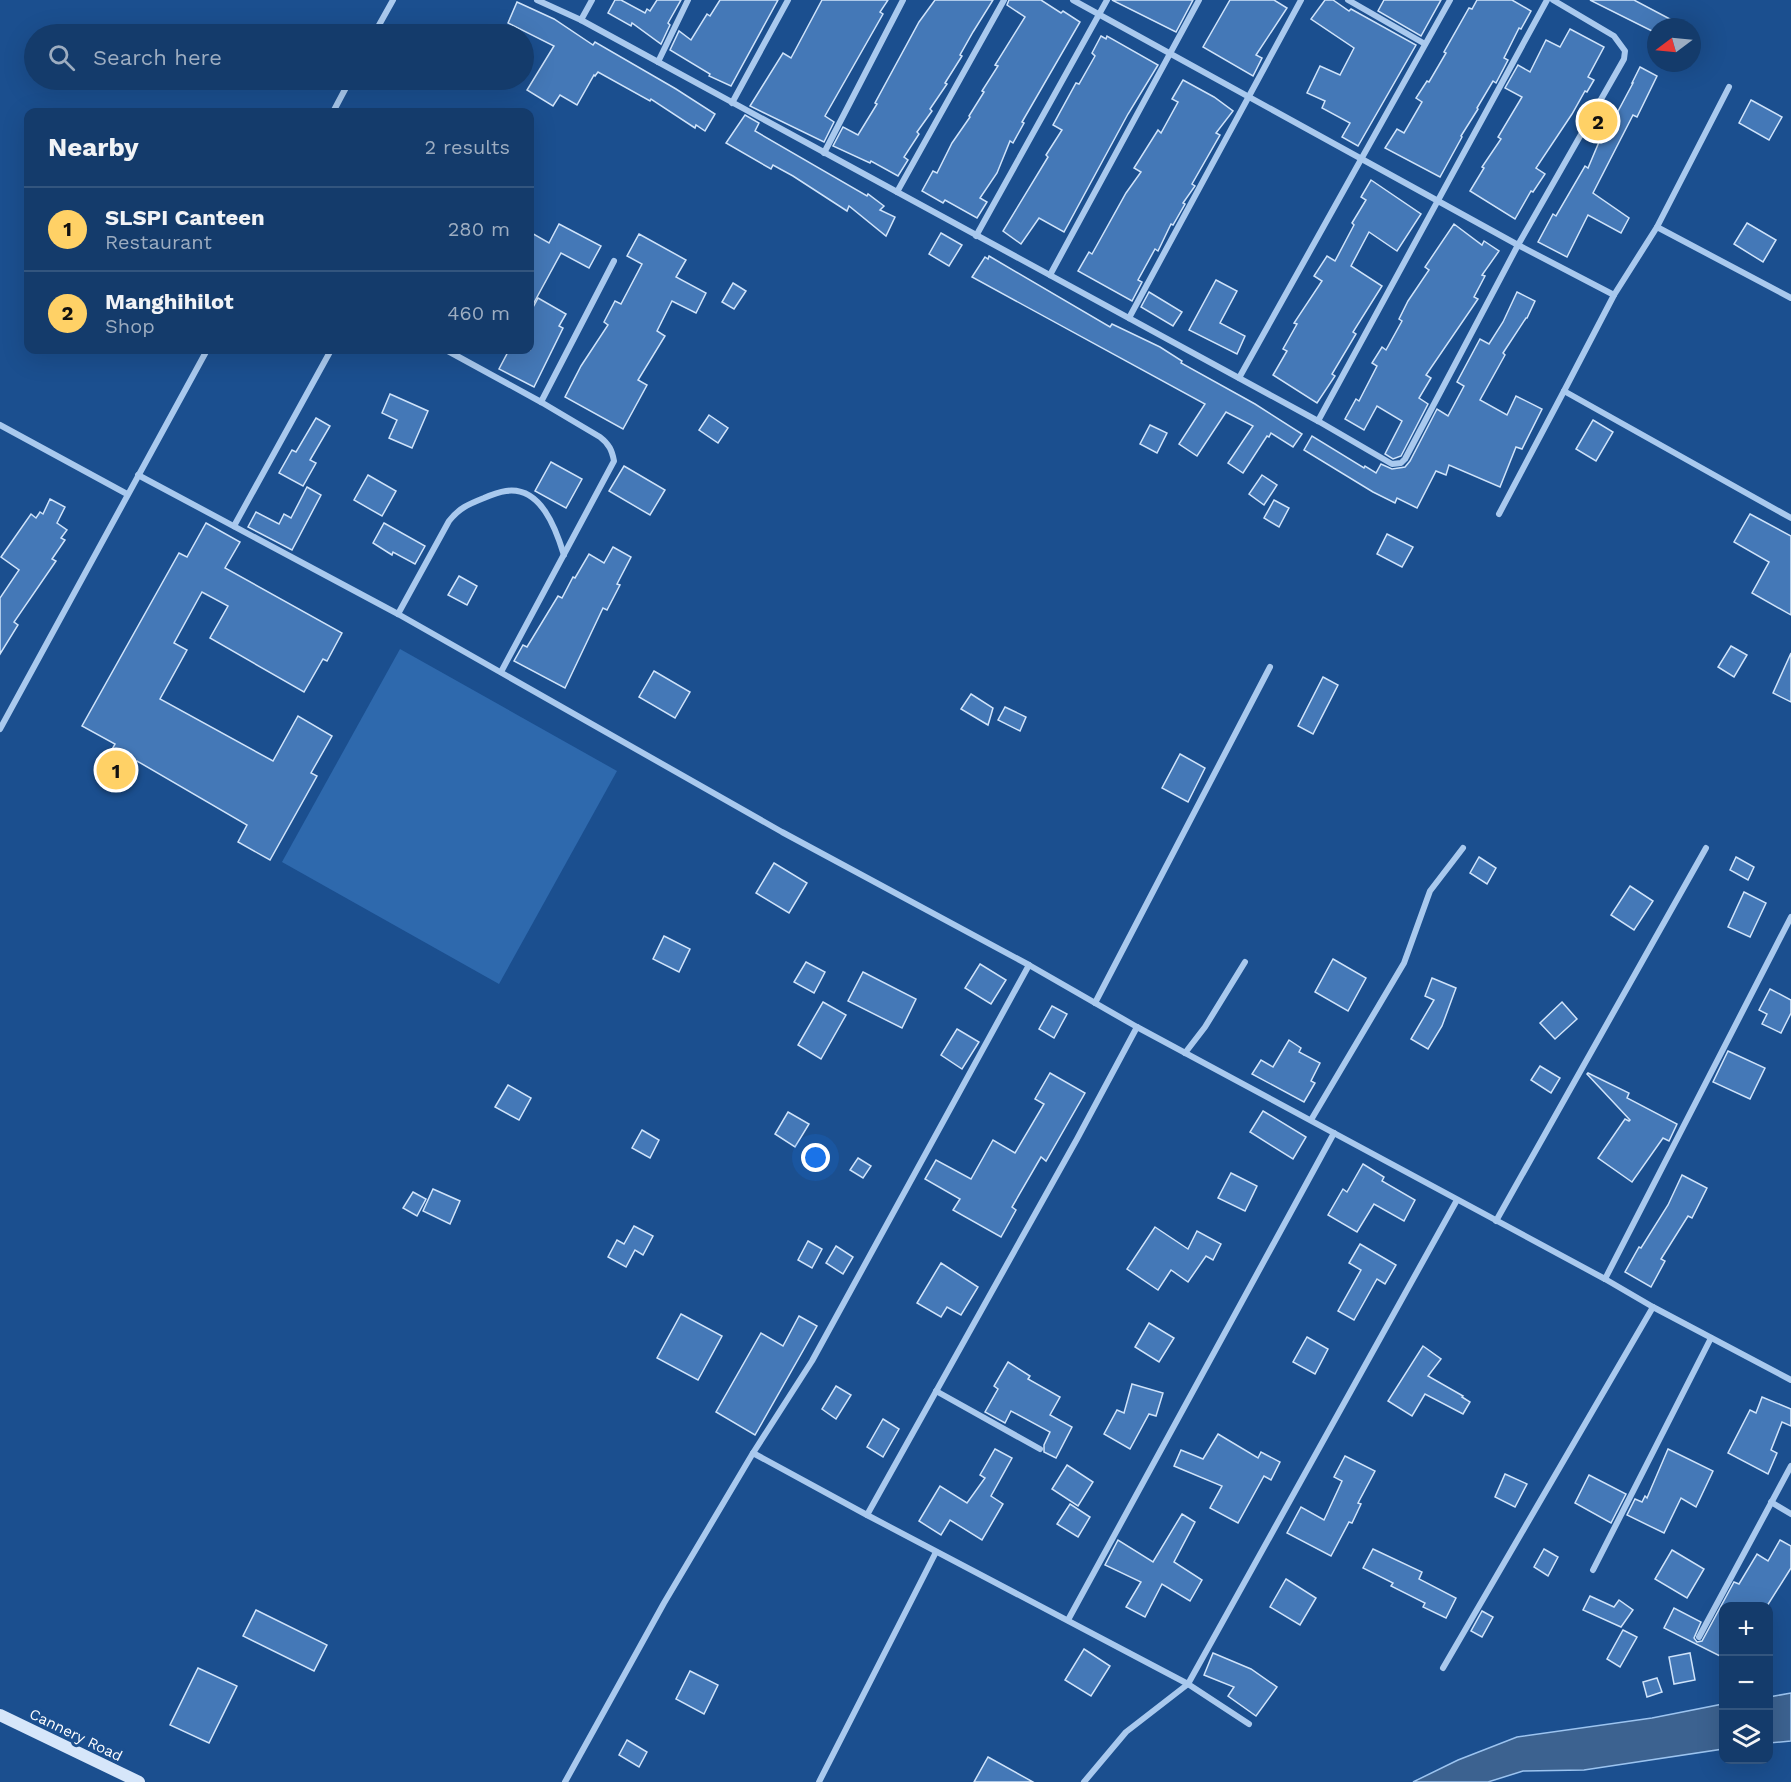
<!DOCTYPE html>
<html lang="en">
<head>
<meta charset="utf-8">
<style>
  :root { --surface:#143b6b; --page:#1d4271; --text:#f1f3f6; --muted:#9dadc1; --line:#33557e; --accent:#ffd166 }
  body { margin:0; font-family:"Work Sans",sans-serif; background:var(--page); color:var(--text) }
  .controls { position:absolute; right:18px; bottom:18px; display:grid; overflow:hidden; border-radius:12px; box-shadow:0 6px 24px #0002 }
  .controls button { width:54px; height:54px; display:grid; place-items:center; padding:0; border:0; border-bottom:2px solid var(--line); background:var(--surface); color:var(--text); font:30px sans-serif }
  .compass { position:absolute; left:1647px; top:18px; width:54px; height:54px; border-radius:50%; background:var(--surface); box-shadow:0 6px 24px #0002; rotate:254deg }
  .you { position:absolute; left:816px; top:1158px; width:21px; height:21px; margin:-15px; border:4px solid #fff; border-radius:50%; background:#1a73e8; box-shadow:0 0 0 9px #1a73e833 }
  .badge { display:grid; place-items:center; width:39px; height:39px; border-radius:50%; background:var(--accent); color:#111; font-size:20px; font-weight:700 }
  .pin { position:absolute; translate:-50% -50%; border:3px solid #fff; box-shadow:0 2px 6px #0006 }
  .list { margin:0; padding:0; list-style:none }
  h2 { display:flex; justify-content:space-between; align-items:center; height:78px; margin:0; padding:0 24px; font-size:26px }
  h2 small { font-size:20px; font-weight:400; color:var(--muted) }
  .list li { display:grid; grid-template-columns:39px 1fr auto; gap:18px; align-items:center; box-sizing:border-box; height:84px; padding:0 24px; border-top:2px solid var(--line) }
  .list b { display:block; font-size:22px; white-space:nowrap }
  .list p { margin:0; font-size:20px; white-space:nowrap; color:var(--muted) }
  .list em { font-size:20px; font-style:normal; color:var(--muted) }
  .icon { flex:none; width:33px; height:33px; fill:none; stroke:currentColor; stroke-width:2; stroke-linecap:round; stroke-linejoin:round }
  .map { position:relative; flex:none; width:1791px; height:1782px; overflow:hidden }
  .search { position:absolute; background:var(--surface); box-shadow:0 6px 24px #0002; left:24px; top:24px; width:510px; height:66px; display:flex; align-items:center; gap:15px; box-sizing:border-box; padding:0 21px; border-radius:33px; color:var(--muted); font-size:22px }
  .panel { position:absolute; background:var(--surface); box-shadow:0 6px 24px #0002; left:24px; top:108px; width:510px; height:246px; border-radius:12px }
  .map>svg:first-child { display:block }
  .green { fill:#2e69ad }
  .water { fill:#3c6290; stroke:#9cc4f0; stroke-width:1.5 }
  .building { fill:#4478b7; stroke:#cfe3fa; stroke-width:1.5 }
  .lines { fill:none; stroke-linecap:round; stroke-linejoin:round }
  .street { stroke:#a9c9ee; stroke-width:6 }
  .secondary { stroke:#d6e6fa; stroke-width:12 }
  .labels { text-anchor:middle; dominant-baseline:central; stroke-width:6; stroke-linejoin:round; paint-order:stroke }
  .street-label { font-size:15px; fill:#fff; stroke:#1b4f8f }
</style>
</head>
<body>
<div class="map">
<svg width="1791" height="1782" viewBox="0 0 1791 1782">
  <rect width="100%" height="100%" fill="#1b4f8f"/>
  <path class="green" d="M400 649 617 771 499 984 282 862Z"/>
  <g class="water">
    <path d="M1791 1693V1741L1769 1743V1697Z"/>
    <path d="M1723 1704V1749L1584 1770 1523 1771 1488 1782H1413L1458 1760 1517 1737 1652 1718Z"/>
  </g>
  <g class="building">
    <path d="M615 0H621L645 13 647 9 650 11 657 0H681L668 23 670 25 661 44 632 23 631 26 608 13Z"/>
    <path d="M720 0H778L731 86 709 76 710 74 670 50 679 31 691 40 707 14 710 16Z"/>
    <path d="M822 0H888L880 12 883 14 825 116 834 122 824 142 750 106 783 53 791 58Z"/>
    <path d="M935 0H993L973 32 960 55 962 56 945 83 947 84 930 109 932 111 917 132 919 134 904 157 908 160 898 176 871 161 870 163 833 146 843 127 858 135 877 104 875 103 919 22Z"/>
    <path d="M1009 0H1041L1061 13 1063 11 1080 22 1022 122 1024 123 1013 143 1010 141 997 173 980 198 987 202 977 218 945 200 943 203 922 191 933 171 937 173 952 143 970 117 969 116 984 92 982 91 998 66 995 65 1025 17 1007 5Z"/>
    <path d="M1112 0H1193L1176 32Z"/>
    <path d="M1230 0H1274L1287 8 1256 55 1262 58 1253 76 1203 47Z"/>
    <path d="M1325 0H1333L1349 11 1351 9 1416 45 1358 146 1342 137 1350 123 1322 108 1325 101 1307 93 1320 66 1340 75 1354 48 1311 19Z"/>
    <path d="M1384 0H1441L1421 36 1378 11Z"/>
    <path d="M1477 0H1512L1531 11 1521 29 1519 28 1504 58 1508 60 1496 83 1493 81 1477 108 1478 109 1461 136 1462 137 1440 177 1385 148 1397 129 1404 133 1422 102 1416 98 1427 81 1429 82 1446 53 1444 52 1469 8 1472 9Z"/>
    <path d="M1590 0H1634L1685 27H1656V33Z"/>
    <path d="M517 2 554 19 593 45 595 42 676 89 715 114 705 131 696 125 695 128 651 99 650 101 598 72 595 76 594 75 577 105 560 95 553 106 527 90 554 46 508 23Z"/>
    <path d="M1570 29 1604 47 1588 77 1594 80 1587 92 1585 91 1572 114 1536 168 1545 174 1533 192 1531 191 1515 219 1470 191 1484 168 1482 167 1501 139 1498 137 1522 97 1505 88 1518 65 1530 72 1546 40 1560 47Z"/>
    <path d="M1101 36 1106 39 1107 36 1158 65 1128 114 1064 232 1039 218 1021 244 1003 231 1048 157 1046 155 1062 130 1053 125 1076 83 1079 84 1095 56 1092 53Z"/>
    <path d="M1640 67 1657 76 1637 117 1633 115 1593 193 1629 218 1621 233 1588 215 1567 257 1538 242 1553 214 1556 216 1585 166 1588 168 1599 142 1601 143 1633 83H1632Z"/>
    <path d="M1183 80 1214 97 1233 111 1216 133 1220 135 1192 184 1195 186 1183 203 1185 204 1173 225 1171 224 1158 251 1155 249 1138 280 1142 282 1132 301 1078 271 1089 252 1092 254 1126 193 1141 172 1134 168 1158 130 1161 133 1178 102 1172 99Z"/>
    <path d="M1751 100 1782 117 1769 140 1739 123Z"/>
    <path d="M745 115 759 123 755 131 867 196 868 194 884 206 880 210 895 217 886 236 849 206 847 211 793 176 773 165 771 169 726 143Z"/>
    <path d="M1371 180 1421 214 1397 251 1369 232 1351 266 1382 286 1353 332 1356 334 1332 374 1335 376 1317 403 1273 375 1287 351 1283 349 1297 324 1294 323 1322 281 1314 276 1327 256 1335 261 1354 225 1352 223 1366 200 1361 197Z"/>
    <path d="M1747 223 1776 240 1763 262 1734 244Z"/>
    <path d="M559 224 601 246 589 268 561 253 530 310V232L549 243Z"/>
    <path d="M1454 224 1482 245 1484 241 1499 251 1482 275 1485 276 1474 297 1478 299 1426 375 1431 378 1419 398 1428 404 1401 456 1393 459 1385 454 1402 421 1377 406 1364 430 1345 419 1356 399 1359 401 1377 366 1372 363 1382 347 1386 350 1402 321 1399 319 1408 301 1429 270 1425 267Z"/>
    <path d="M941 233 962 245 949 266 929 254Z"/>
    <path d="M639 234 686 260 676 277 706 293 696 313 672 301 657 331 665 336 638 380 647 385 623 429 565 397 581 366 608 325 604 322 615 301 621 304 642 264 627 256Z"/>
    <path d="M989 256 1110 327 1112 324 1160 347 1182 361 1181 363 1255 404 1302 434 1293 447 1271 433 1269 437 1267 436 1243 473 1228 463 1253 426 1226 412 1197 456 1179 444 1205 404 972 277 985 257 988 259Z"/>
    <path d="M1216 280 1237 291 1220 323 1245 336 1237 354 1189 330Z"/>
    <path d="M733 283 746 291 734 309 722 302Z"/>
    <path d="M1149 292 1182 312 1173 326 1141 307Z"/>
    <path d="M1517 292 1535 301 1527 318H1526L1503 353 1505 355 1480 400 1507 415 1516 396 1542 409 1522 449 1516 447 1500 487 1449 465 1446 475 1436 471 1417 508 1397 498 1395 503 1373 492 1304 450 1312 436 1364 468 1365 466 1376 473 1381 464 1392 469 1405 467 1410 461 1437 409 1448 416 1464 386 1457 382 1480 339 1489 344 1503 322Z"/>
    <path d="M538 298 566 314 559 326 563 328 534 387 499 369 509 350H530V313Z"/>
    <path d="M390 394 428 411 412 448 389 438 397 420 382 413Z"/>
    <path d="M709 415 728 428 718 443 699 430Z"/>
    <path d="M316 418 330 426 310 460 316 463 303 486 279 473 292 450 296 452Z"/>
    <path d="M1593 420 1613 432 1596 461 1576 449Z"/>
    <path d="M1150 425 1167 433 1157 453 1140 444Z"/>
    <path d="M551 462 582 479 566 508 535 491Z"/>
    <path d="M624 466 665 490 650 515 609 491Z"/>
    <path d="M368 475 396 491 382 516 354 500Z"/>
    <path d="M1262 475 1277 485 1264 505 1249 494Z"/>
    <path d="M307 487 321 495 292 550 248 527 256 512 279 524 284 514 291 518Z"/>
    <path d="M50 499 65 507 57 523 67 530 61 538 65 540 52 559 56 561 14 622 18 625 0 654V598L19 570 1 557 31 514 36 518 40 512 43 514Z"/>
    <path d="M1274 500 1289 508 1279 527 1264 518Z"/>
    <path d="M1750 514 1791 536V615L1752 593 1769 562 1734 542Z"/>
    <path d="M206 523 240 542 225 568 342 633 327 661 323 659 304 692 210 638 228 606 202 592 174 643 187 650 160 699 273 761 298 716 332 736 311 773 317 776 270 860 238 842 247 825 137 761 122 788 98 774 115 744 82 726 179 553 187 557Z"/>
    <path d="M384 523 425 546 415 564 393 552 392 555 373 543Z"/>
    <path d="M1387 534 1413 547 1402 567 1377 554Z"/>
    <path d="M613 547 631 557 617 584 620 585 607 610 603 608 565 688 514 661 523 645 527 647 558 596 562 598 573 577 575 578 589 554 604 563Z"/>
    <path d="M459 576 477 586 467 605 448 595Z"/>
    <path d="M1731 646 1747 655 1734 677 1718 667Z"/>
    <path d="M1791 653V702L1773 693Z"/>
    <path d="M654 671 690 692 675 718 639 697Z"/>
    <path d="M1323 677 1338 685 1313 734 1298 726Z"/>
    <path d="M971 694 993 708 988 725 961 709Z"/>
    <path d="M1005 707 1026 717 1020 731 998 720Z"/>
    <path d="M1180 754 1205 768 1188 802 1162 788Z"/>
    <path d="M1479 857 1496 868 1487 884 1470 873Z"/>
    <path d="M1736 857 1754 867 1748 880 1730 870Z"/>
    <path d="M774 863 807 883 789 913 756 893Z"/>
    <path d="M1630 886 1653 901 1634 930 1611 915Z"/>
    <path d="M1744 892 1766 903 1750 937 1728 927Z"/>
    <path d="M664 936 690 949 679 972 653 959Z"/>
    <path d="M1333 959 1366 978 1348 1011 1315 992Z"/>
    <path d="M806 962 825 972 814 993 794 982Z"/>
    <path d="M980 964 1006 980 991 1004 965 988Z"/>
    <path d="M863 972 916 999 902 1028 848 1001Z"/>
    <path d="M1432 978 1456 988 1442 1026 1428 1049 1411 1039 1434 1000 1425 996Z"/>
    <path d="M1770 989 1791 1000V1013L1781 1033 1762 1024 1767 1014 1759 1010Z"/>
    <path d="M823 1002 846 1015 821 1059 798 1045Z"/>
    <path d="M1562 1002 1577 1019 1555 1039 1540 1023Z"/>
    <path d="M1052 1006 1067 1014 1054 1038 1039 1029Z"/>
    <path d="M957 1029 979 1042 962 1069 941 1055Z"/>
    <path d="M1289 1040 1301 1048 1299 1052 1320 1063 1311 1081 1315 1083 1304 1102 1252 1074 1261 1060 1273 1067Z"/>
    <path d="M1728 1051 1765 1068 1750 1099 1713 1082Z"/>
    <path d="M1540 1066 1560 1078 1551 1093 1531 1080Z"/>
    <path d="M1050 1073 1085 1093 1046 1161 1041 1157 1012 1207 1016 1210 1001 1237 953 1210 960 1199 925 1179 936 1160 971 1179 993 1140 1015 1153 1044 1104 1035 1099Z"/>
    <path d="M1588 1073 1629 1093 1627 1098 1677 1124 1669 1141 1663 1138 1632 1182 1598 1158 1625 1119 1629 1121 1630 1120 1587 1074Z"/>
    <path d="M508 1085 531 1098 519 1120 495 1107Z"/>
    <path d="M1263 1111 1306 1137 1293 1159 1250 1132Z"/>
    <path d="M788 1112 809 1124 795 1147 775 1134Z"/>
    <path d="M642 1130 659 1140 650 1158 632 1148Z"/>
    <path d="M858 1158 871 1166 863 1178 850 1170Z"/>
    <path d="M1363 1164 1384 1177 1382 1181 1415 1200 1404 1221 1374 1204 1357 1232 1328 1215 1343 1189 1347 1192Z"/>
    <path d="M1231 1173 1257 1186 1245 1211 1218 1198Z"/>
    <path d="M1682 1175 1707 1188 1692 1218 1688 1216 1661 1259 1665 1261 1651 1287 1625 1272 1639 1247 1641 1248 1668 1205Z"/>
    <path d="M433 1189 460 1201 450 1224 423 1211Z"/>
    <path d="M413 1192 426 1199 417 1216 403 1208Z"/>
    <path d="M634 1226 653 1236 643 1255 635 1250 626 1267 608 1257 617 1240 624 1244Z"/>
    <path d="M1155 1227 1188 1249 1197 1231 1221 1244 1213 1260 1206 1256 1188 1282 1171 1270 1158 1290 1127 1269Z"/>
    <path d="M808 1241 822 1249 812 1268 798 1260Z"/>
    <path d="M1360 1244 1396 1265 1385 1284 1377 1279 1354 1320 1338 1311 1361 1270 1349 1263Z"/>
    <path d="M836 1246 853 1257 843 1274 826 1263Z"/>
    <path d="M941 1263 978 1287 961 1315 947 1307 941 1317 917 1303Z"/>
    <path d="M681 1314 722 1336 698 1380 657 1358Z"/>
    <path d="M799 1316 817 1326 755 1435 716 1412 761 1333 783 1346Z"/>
    <path d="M1149 1323 1174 1338 1159 1362 1135 1347Z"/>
    <path d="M1307 1337 1328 1349 1315 1374 1293 1362Z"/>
    <path d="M1423 1346 1441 1359 1428 1376 1463 1396 1462 1397 1470 1402 1463 1414 1425 1394 1412 1416 1388 1401Z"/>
    <path d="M1008 1362 1030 1376 1028 1379 1060 1397 1050 1415 1072 1427 1056 1458 1044 1452V1445L1050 1432 1011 1411 1005 1423 985 1412 998 1389 994 1386Z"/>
    <path d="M1132 1384 1163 1393 1156 1416 1149 1414 1130 1449 1104 1434 1117 1410 1124 1413Z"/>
    <path d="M836 1386 851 1395 836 1419 822 1409Z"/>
    <path d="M1762 1397 1791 1409V1426L1782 1422 1771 1450 1777 1453 1768 1474 1728 1453 1750 1410 1756 1413Z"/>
    <path d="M883 1419 899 1429 883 1457 867 1447Z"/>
    <path d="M1218 1434 1258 1458 1261 1452 1280 1462 1271 1480 1264 1476 1238 1523 1210 1508 1222 1486 1174 1466 1181 1450 1203 1459Z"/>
    <path d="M995 1449 1012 1458 991 1496 1003 1504 982 1540 950 1520 941 1535 919 1521 940 1486 967 1503 985 1478 980 1475Z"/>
    <path d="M1668 1449 1713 1471 1696 1507 1681 1498 1664 1533 1627 1515 1635 1499 1642 1502 1645 1496 1647 1498Z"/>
    <path d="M1345 1456 1375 1471 1358 1503 1361 1504 1352 1523 1349 1522 1331 1556 1287 1533 1301 1507 1324 1520 1342 1481 1334 1477Z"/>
    <path d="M1067 1465 1093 1482 1078 1506 1052 1489Z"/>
    <path d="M1505 1474 1527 1484 1515 1507 1495 1497Z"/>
    <path d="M1589 1475 1626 1494 1611 1523 1575 1503Z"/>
    <path d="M1070 1504 1090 1517 1078 1537 1057 1524Z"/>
    <path d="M1182 1514 1195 1522 1174 1562 1202 1580 1190 1601 1162 1584 1145 1617 1126 1607 1141 1582 1105 1565 1118 1540 1153 1562Z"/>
    <path d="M1780 1540 1791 1546V1568L1767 1606H1724V1658L1664 1628 1674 1608 1701 1622 1694 1638 1697 1642 1702 1641 1734 1582 1739 1584 1757 1554 1768 1561Z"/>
    <path d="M1373 1549 1422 1572 1419 1579 1456 1598 1446 1618 1423 1607 1425 1603 1391 1586 1393 1583 1363 1568Z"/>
    <path d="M1544 1549 1558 1557 1548 1576 1534 1567Z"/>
    <path d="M1672 1550 1704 1569 1687 1598 1655 1579Z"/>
    <path d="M1286 1579 1316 1598 1300 1625 1270 1607Z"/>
    <path d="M1590 1596 1614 1607 1619 1600 1633 1610 1621 1627 1583 1610Z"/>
    <path d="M256 1610 327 1645 314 1671 243 1636Z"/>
    <path d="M1482 1611 1493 1617 1482 1637 1471 1631Z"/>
    <path d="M1623 1630 1637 1637 1620 1667 1607 1659Z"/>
    <path d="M1084 1649 1110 1666 1091 1696 1065 1680Z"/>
    <path d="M1213 1653 1251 1669 1277 1687 1256 1716 1228 1696 1234 1687 1204 1675Z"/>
    <path d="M1690 1653 1695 1680 1674 1684 1669 1657Z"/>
    <path d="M198 1668 237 1686 209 1743 170 1725Z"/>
    <path d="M690 1671 718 1685 704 1714 676 1699Z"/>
    <path d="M1657 1678 1662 1692 1647 1697 1643 1682Z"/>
    <path d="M627 1740 647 1752 639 1767 619 1755Z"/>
    <path d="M988 1757 1033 1782H974Z"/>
  </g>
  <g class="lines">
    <g class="street">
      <path d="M537 0 581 20 1318 421 1392 464 1401 463 1405 459 1518 245 1624 59 1625 51 1614 36 1553 0"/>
      <path d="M1073 0 1518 245 1614 295 1657 227 1791 298"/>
      <path d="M1348 0 1425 44"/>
      <path d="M581 20 592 0"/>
      <path d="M374 34 393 0"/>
      <path d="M658 62 688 0"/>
      <path d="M732 103 788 0"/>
      <path d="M333 112 350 80"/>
      <path d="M824 153 903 0"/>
      <path d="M897 192 1004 0"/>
      <path d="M1657 227 1729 87"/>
      <path d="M976 236 1107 0"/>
      <path d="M1050 275 1199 0"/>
      <path d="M1614 295 1564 391 1791 518"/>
      <path d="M1129 318 1301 0"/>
      <path d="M446 350 541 402 614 261"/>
      <path d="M1239 378 1450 0"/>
      <path d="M1318 421 1547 0"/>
      <path d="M0 425 127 494"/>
      <path d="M138 475 398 614 782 832 1029 965 1137 1027 1605 1279 1653 1307 1791 1380"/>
      <path d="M1499 514 1564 391"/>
      <path d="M234 526 331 350"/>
      <path d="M398 614 449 521C459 508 469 504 484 498 491 495 499 492 506 491 541 486 556 529 564 555"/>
      <path d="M501 672 614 461C612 450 609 444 600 437L541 402"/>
      <path d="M0 729 207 350"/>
      <path d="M1095 1003 1270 667"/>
      <path d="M1185 1053 1205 1027 1245 962"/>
      <path d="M1311 1120 1404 963 1430 891 1463 848"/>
      <path d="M1496 1221 1706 848"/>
      <path d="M1605 1279 1791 917"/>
      <path d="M936 1391 1040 1449"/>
      <path d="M753 1453 812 1361 1029 965"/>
      <path d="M1771 1502 1791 1514"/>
      <path d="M867 1515 1077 1139 1137 1027"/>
      <path d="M1593 1570 1711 1338"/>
      <path d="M1068 1620 1334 1133"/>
      <path d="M1699 1637 1791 1466"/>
      <path d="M1443 1668 1653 1307"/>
      <path d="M565 1782 664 1603 753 1453 867 1515 1188 1684 1249 1724"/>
      <path d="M819 1782 936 1552"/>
      <path d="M1084 1782 1126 1732 1188 1684 1457 1200"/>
    </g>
    <path class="secondary" d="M0 1715 139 1782"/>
  </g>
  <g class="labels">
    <g class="street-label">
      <text transform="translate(76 1735) rotate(26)">Cannery Road</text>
    </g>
  </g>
</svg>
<div class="controls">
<button>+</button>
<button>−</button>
<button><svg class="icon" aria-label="layers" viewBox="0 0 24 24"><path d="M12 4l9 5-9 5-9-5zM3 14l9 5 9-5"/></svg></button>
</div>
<svg class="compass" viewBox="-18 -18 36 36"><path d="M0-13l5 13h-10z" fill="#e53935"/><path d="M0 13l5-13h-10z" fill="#9dadc1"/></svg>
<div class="you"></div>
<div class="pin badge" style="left:116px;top:770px">1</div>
<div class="pin badge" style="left:1598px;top:121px">2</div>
<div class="search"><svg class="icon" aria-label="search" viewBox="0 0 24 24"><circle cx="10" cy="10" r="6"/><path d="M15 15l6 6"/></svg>Search here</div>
<section class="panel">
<h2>Nearby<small>2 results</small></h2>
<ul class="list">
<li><span class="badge">1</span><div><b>SLSPI Canteen</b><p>Restaurant</p></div><em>280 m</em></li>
<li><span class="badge">2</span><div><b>Manghihilot</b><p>Shop</p></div><em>460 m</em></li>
</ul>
</section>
</div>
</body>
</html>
